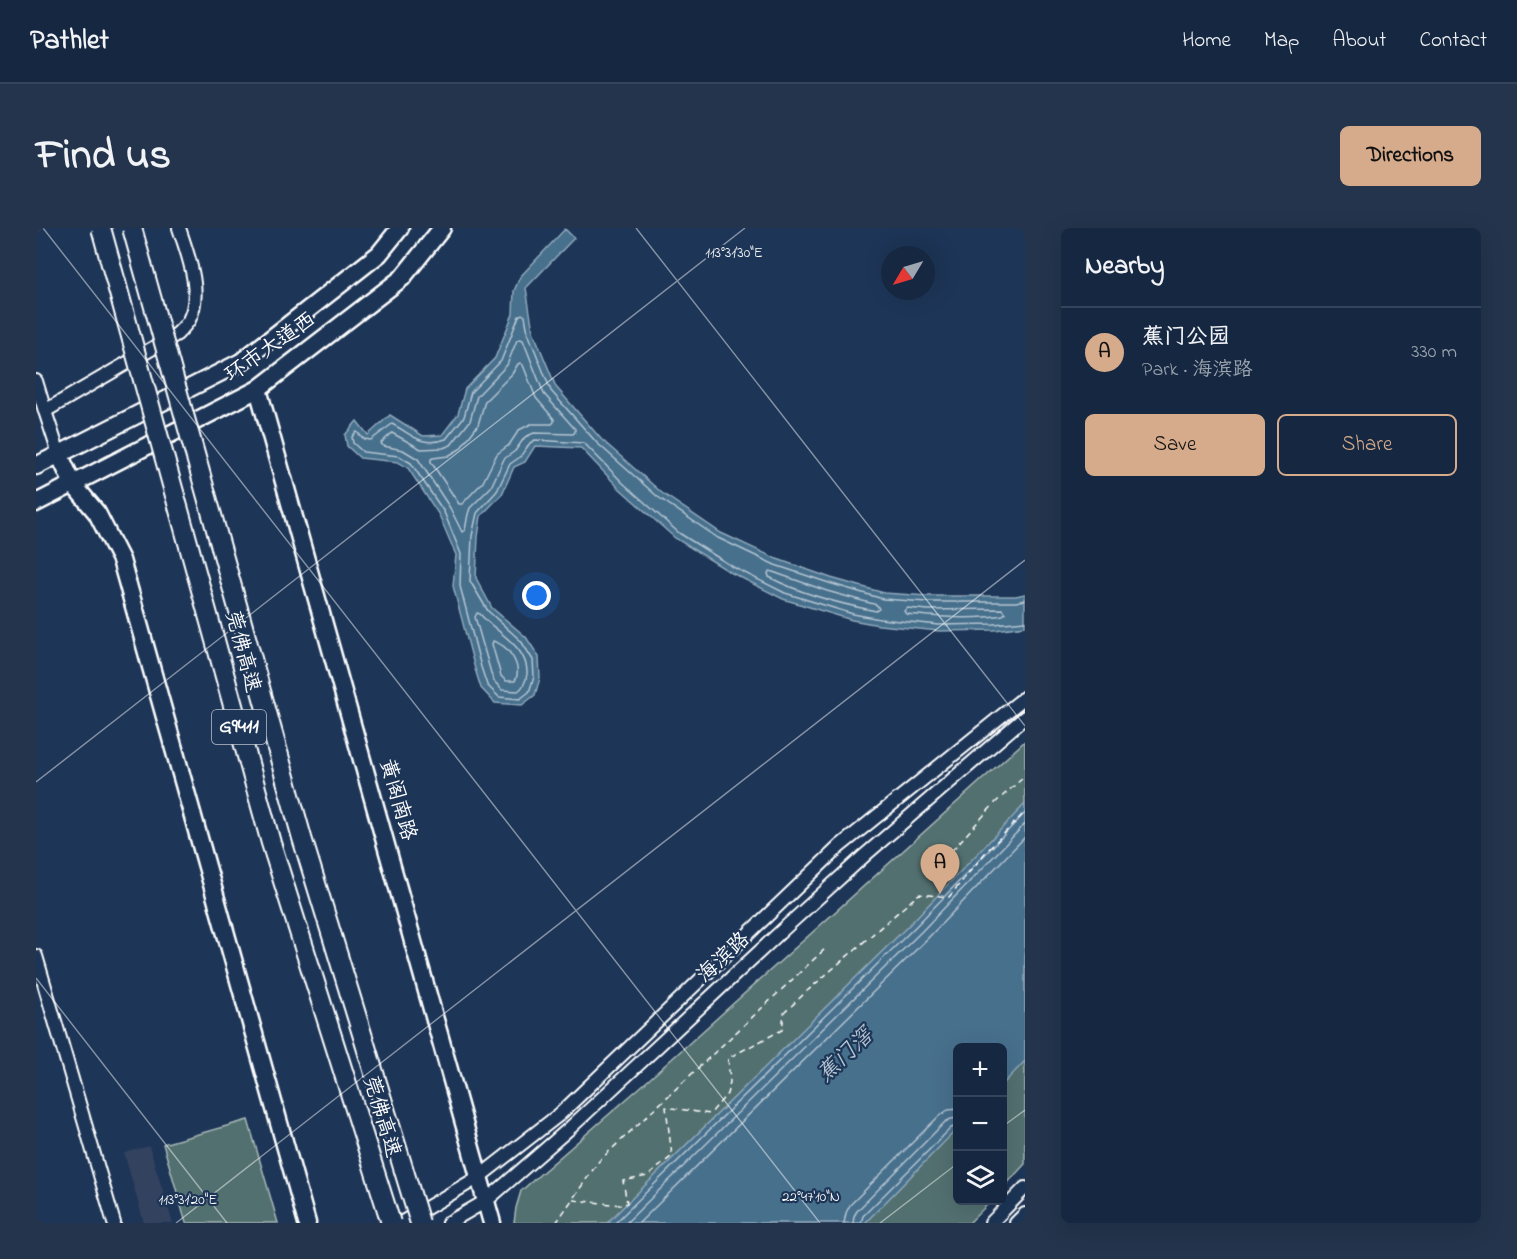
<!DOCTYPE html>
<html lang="en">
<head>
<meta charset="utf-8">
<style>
  :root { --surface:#162841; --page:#23344c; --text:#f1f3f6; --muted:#9ea6b1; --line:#35445a; --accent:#d6ab8b }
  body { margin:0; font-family:"Indie Flower","LXGW WenKai TC",sans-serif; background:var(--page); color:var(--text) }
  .controls { position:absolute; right:18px; bottom:18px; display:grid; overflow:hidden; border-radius:9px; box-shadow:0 6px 24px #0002 }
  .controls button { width:54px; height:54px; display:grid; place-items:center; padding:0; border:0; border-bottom:2px solid var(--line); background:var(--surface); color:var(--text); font:30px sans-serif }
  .compass { position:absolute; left:845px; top:18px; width:54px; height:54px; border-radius:50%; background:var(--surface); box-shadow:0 6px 24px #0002; rotate:232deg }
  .you { position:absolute; left:501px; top:368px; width:21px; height:21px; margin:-15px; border:4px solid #fff; border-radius:50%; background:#1a73e8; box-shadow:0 0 0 9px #1a73e833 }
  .badge { display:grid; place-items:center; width:39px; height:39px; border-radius:50%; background:var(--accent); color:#111; font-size:20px; font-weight:700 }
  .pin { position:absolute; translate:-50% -50px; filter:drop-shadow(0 2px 3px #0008) }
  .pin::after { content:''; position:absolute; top:32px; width:21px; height:18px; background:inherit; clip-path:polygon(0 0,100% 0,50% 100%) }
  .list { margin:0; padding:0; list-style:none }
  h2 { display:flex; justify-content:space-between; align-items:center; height:78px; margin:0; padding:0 24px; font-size:26px }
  h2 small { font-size:20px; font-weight:400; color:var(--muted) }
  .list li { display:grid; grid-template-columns:39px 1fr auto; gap:18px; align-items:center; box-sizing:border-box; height:90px; padding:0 24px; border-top:2px solid var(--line) }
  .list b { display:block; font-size:22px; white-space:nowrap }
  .list p { margin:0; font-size:20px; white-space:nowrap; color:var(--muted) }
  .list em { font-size:20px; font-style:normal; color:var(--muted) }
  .actions { display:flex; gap:12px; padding:18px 24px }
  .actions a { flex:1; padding:14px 0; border:2px solid var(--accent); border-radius:9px; text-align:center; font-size:21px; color:var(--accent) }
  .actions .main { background:var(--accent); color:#111 }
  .icon { flex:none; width:33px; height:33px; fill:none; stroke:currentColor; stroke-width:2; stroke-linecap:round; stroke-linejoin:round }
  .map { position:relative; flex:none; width:989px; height:995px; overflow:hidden; border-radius:9px }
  header { display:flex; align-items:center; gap:36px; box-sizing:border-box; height:84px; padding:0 30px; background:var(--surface); border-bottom:2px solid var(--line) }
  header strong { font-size:28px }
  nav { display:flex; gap:33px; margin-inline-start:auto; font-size:21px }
  .intro { display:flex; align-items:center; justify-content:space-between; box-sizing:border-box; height:144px; padding:0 36px }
  h1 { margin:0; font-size:42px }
  .button { padding:15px 27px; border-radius:9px; background:var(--accent); color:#111; font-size:21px; font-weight:700 }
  main { display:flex; gap:36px; padding:0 36px }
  aside { flex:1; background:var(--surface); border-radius:9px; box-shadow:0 6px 24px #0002 }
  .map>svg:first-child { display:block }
  .built { fill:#33425f }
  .green { fill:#53706f; stroke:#a9b8b7; stroke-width:1.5 }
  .water { fill:#466f8d; stroke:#90a9bb; stroke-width:1.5 }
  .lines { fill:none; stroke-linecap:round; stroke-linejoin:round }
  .shore { stroke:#b5c5d1; stroke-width:1.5 }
  .minor-casing { stroke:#fff; stroke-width:16 }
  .major-casing { stroke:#fff; stroke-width:21 }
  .path { stroke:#fff; stroke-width:1.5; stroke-dasharray:6 4.5; stroke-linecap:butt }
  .minor { stroke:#1d3557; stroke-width:12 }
  .major { stroke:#1d3557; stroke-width:16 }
  .highway-bridge-casing { stroke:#fff; stroke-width:22; stroke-linecap:butt }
  .highway-bridge { stroke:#1d3557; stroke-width:18 }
  .ticks { fill:none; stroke:#fff; stroke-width:1.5; stroke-opacity:0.45 }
  .labels { text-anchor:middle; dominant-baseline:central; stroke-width:4.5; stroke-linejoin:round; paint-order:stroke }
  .shield { fill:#1d3557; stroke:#bbc2cd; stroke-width:1.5 }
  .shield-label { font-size:20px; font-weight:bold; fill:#fff }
  .street-label { font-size:21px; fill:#fff; stroke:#1d3557 }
  .water-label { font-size:22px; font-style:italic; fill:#b5c5d1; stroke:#1d3557 }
  .ticks-label { font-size:15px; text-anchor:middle; fill:#fff; stroke:#1d3557; stroke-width:4.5; stroke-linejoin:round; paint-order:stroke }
</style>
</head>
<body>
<header>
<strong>Pathlet</strong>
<nav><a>Home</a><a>Map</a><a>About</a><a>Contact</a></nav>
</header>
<div class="intro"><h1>Find us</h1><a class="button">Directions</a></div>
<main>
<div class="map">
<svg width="989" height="995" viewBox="0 0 989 995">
  <rect width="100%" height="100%" fill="#1d3557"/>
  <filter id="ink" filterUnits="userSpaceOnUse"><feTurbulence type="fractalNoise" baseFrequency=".0167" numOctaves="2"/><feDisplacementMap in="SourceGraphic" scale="12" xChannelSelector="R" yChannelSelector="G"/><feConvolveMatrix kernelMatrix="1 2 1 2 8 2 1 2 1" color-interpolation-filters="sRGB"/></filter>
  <g filter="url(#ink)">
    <path class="built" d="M113 918 137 995H108L88 925Z"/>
    <g class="green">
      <path d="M989 513V936L967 960 966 820H922V972L955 973 933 995H478L480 980 485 963 609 855Z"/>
      <path d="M212 892 242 995H150L127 916Z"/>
    </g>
    <g class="water">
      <path d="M529 1 538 10 490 60 497 103 520 159 565 211 626 265 685 305 741 331 795 350 848 365 892 368H980L989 366V398L959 402 903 403 843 397 816 392 747 371 694 344 639 310 583 260 545 220 499 218 489 234 478 239 466 266 445 288 442 309 440 350 456 380 490 409 503 429 504 450 499 467 486 477 459 475 445 460 439 441 417 358 420 327 403 287 372 240 362 234 324 230 311 218 309 207 321 193 332 207 354 187 387 208 406 207 422 186 429 161 459 130 477 86 478 63 484 49Z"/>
      <path d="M989 576V833L967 856 966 820H922L921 901 829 995H571L876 694Z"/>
    </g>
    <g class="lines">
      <g class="shore">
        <path d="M484 111 487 112 508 166 539 201V204L537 206 498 205 489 209 479 223 468 231 455 259 434 280 432 286 429 302 426 304 414 280 382 231 367 222 347 218 345 215 356 205 385 221 407 220 415 217 434 193 441 168 471 137 481 112Z"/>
        <path d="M484 135 487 137 500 170 518 191V194L516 196H495L483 202 473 217 461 226 447 254 426 276H423L395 234V231L397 230 412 228 424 221 442 197 449 173 476 146 482 136Z"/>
        <path d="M734 343 791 363 841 377 843 381 840 383C804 376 765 366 733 349L732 345Z"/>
        <path d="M989 372 980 374H891L847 371 793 355 739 337 682 310 622 269 561 215 515 163 492 105 489 88 486 86 483 88 465 133 435 164 428 189 410 211C385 220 376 206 356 196L335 212 328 211 321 204 319 205 316 209 317 215 327 224 363 228 375 235 408 284 425 326 424 358 445 439 451 457 463 469 484 471 493 464 498 449 497 432 485 413 452 383 434 353 436 308 441 285 461 263 474 236 484 229 494 215 499 212 548 215 587 255 643 305 697 339 749 365 817 386 844 391 903 397 958 396 989 393"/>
        <path d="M871 380 892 382 966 381 969 385 967 387C936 392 902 389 870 386L868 383Z"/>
        <path d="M441 385 444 386C460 405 492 418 491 446 490 453 488 459 482 463L466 462 457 452 439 389Z"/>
        <path d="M457 413C472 417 487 438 479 453H470L465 448 456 416Z"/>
        <path d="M579 995 880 698 989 585"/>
        <path d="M590 995 886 703 989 596"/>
        <path d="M603 995 892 710 989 609"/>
        <path d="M808 995 810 985 814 977 903 888 912 882 922 881"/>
        <path d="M817 995 818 988 821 983 909 894 915 891 922 890"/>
        <path d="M825 995 827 988 915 900 922 898"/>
      </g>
      <g class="minor-casing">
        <g id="minor">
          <path d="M0 153 9 183"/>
          <path d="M23 226 9 183 141 106C145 102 150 97 153 92 167 65 152 27 143 0"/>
          <path d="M0 728 78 995"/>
          <path d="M365 995 443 949 524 886 804 618 989 469"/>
          <path d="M412 995 450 973 535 899 752 697 829 627 989 489"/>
          <path d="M955 995 989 960"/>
          <path d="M980 995 989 986"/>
        </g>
      </g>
      <g class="major-casing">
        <g id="major">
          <path d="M222 161 456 995"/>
          <path d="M23 226 37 256 61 285 85 332 271 995"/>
          <path d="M0 238 205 134 343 26 364 0"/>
          <path d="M0 275 222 161 366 50 406 0"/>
        </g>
      </g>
      <g class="path">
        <path d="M909 630 960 574 989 548"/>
        <path d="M537 972 585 977 591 975 587 953 612 948 636 928 630 879 674 886 691 866 694 854 692 830 746 802 748 785 770 764 883 666 913 669 949 625 989 584"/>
        <path d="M520 995 563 933 791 719"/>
      </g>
      <use href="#minor" class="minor"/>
      <use href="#major" class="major"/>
      <g class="highway-bridge-casing">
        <g id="highway-bridge">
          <path d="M65 0 235 615 355 995"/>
          <path d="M96 0 266 610 384 995"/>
        </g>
      </g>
      <use href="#highway-bridge" class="highway-bridge"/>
    </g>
  </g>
  <path class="ticks" d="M7 0 784 995M600 0 989 498M0 4 5 0M0 554 709 0M0 750 191 995M966 899 989 882M140 995 989 332M844 995 922 935"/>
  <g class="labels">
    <rect class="shield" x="176" y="482" width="54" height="34" rx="4.5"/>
    <g class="shield-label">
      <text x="203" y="499">G9411</text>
    </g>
    <g class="street-label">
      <text transform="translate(235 120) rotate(-35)">环市大道西</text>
      <text transform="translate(206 424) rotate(75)">莞佛高速</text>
      <text transform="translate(361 572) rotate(74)">黄阁南路</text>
      <text transform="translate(688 730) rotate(-43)">海滨路</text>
      <text transform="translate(345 889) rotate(73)">莞佛高速</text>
    </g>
    <g class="water-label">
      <text transform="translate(810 828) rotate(-43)">蕉门滘</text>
    </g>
  </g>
  <g class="ticks-label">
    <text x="698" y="29">113°31'30"E</text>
    <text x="775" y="973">22°47'10"N</text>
    <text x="152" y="976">113°31'20"E</text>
  </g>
</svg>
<div class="controls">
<button>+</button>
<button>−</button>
<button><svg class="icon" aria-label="layers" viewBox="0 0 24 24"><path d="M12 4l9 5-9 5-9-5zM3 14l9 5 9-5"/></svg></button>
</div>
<svg class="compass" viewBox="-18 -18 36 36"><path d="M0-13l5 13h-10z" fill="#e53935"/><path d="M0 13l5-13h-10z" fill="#9ea6b1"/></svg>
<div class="you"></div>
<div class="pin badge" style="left:904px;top:666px">A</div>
</div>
<aside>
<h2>Nearby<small></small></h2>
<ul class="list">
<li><span class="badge">A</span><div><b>蕉门公园</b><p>Park · 海滨路</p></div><em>330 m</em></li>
</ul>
<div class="actions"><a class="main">Save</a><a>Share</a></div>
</aside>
</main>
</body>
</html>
